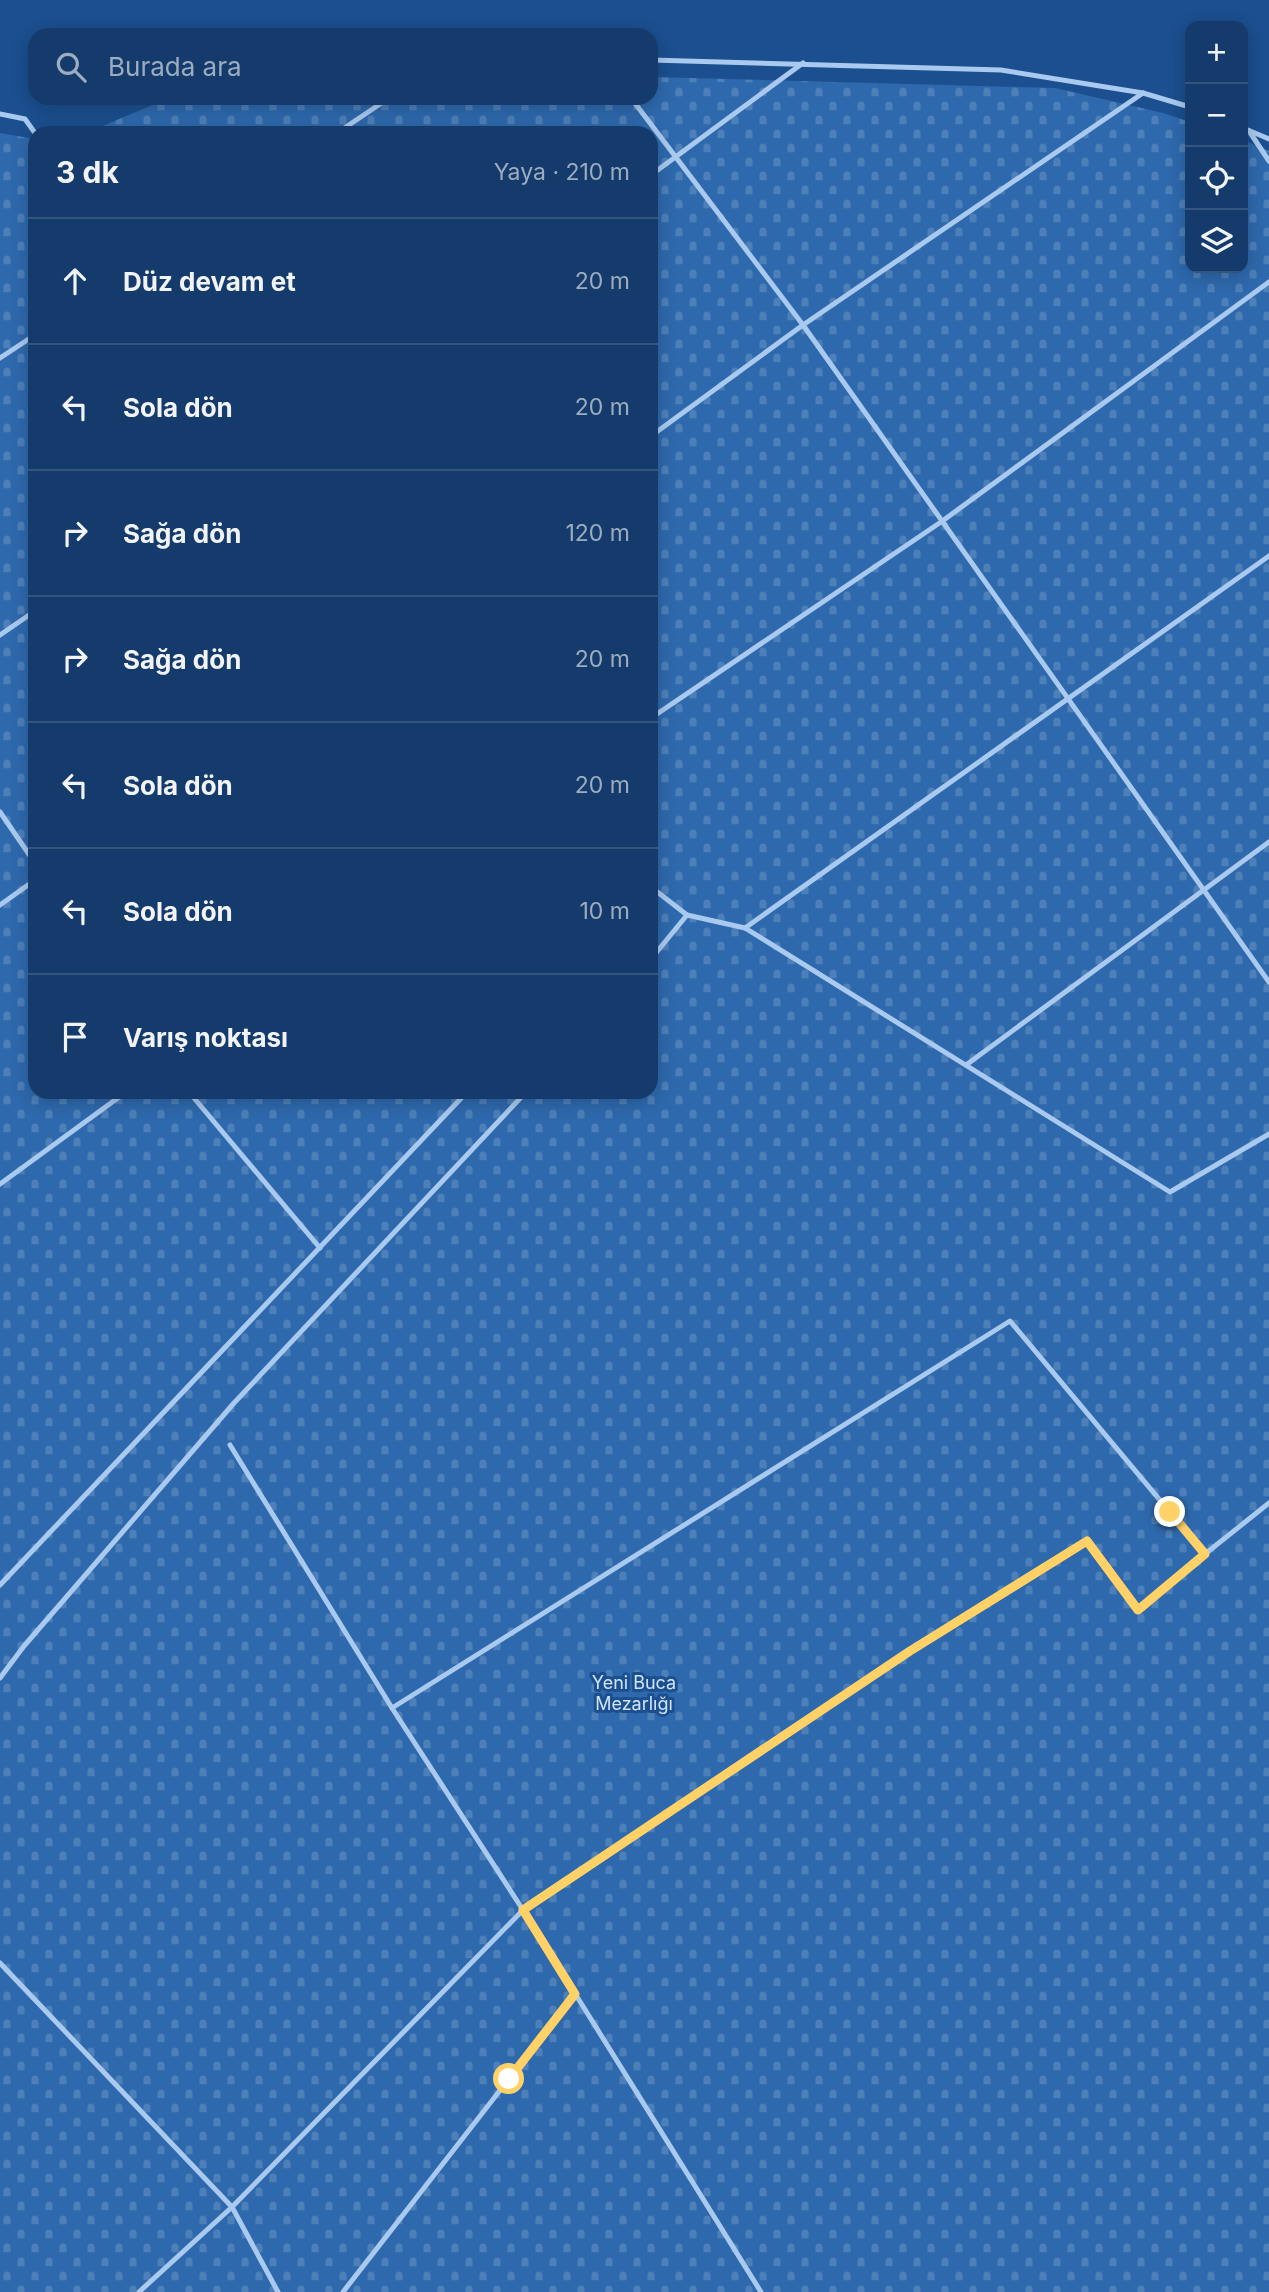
<!DOCTYPE html>
<html lang="tr">
<head>
<meta charset="utf-8">
<style>
  :root { --surface:#143b6b; --page:#214673; --text:#f1f3f6; --muted:#9dadc1; --line:#33557e }
  body { margin:0; font-family:Inter,sans-serif; background:var(--page); color:var(--text) }
  .controls { position:absolute; right:21px; top:21px; display:grid; overflow:hidden; border-radius:14px; box-shadow:0 4px 18px #0003 }
  .controls button { width:63px; height:63px; display:grid; place-items:center; padding:0; border:0; border-bottom:2px solid var(--line); background:var(--surface); color:var(--text); font:35px sans-serif }
  .stop { position:absolute; width:21px; height:21px; margin:-16px; border:5px solid #ffd166; border-radius:50%; background:#fff }
  .stop.end { background:#ffd166; border-color:#fff; box-shadow:0 2px 7px #0008 }
  .list { margin:0; padding:0; list-style:none }
  h2 { display:flex; justify-content:space-between; align-items:center; height:91px; margin:0; padding:0 28px; font-size:30px }
  h2 small { font-size:23px; font-weight:400; color:var(--muted) }
  .list li { display:grid; grid-template-columns:46px 1fr auto; gap:21px; align-items:center; box-sizing:border-box; height:126px; padding:0 28px; border-top:2px solid var(--line) }
  .list b { display:block; font-size:26px; white-space:nowrap }
  .list em { font-size:23px; font-style:normal; color:var(--muted) }
  .icon { flex:none; width:38px; height:38px; fill:none; stroke:currentColor; stroke-width:2; stroke-linecap:round; stroke-linejoin:round }
  .map { position:relative; flex:none; width:1269px; height:2292px; overflow:hidden }
  .search { position:absolute; background:var(--surface); box-shadow:0 4px 18px #0003; left:28px; top:28px; width:630px; height:77px; display:flex; align-items:center; gap:18px; box-sizing:border-box; padding:0 24px; border-radius:21px; color:var(--muted); font-size:26px }
  .panel { position:absolute; background:var(--surface); box-shadow:0 4px 18px #0003; left:28px; top:126px; width:630px; height:973px; border-radius:21px }
  .map>svg:first-child { display:block }
  .cemetery { fill:url(#cemetery-stones) }
  .lines { fill:none; stroke-linecap:round; stroke-linejoin:round }
  .lane { stroke:#a9c9ee; stroke-width:5 }
  .route { stroke:#ffd166; stroke-width:9 }
  .labels { text-anchor:middle; dominant-baseline:central; stroke-width:6; stroke-linejoin:round; paint-order:stroke }
  .park-label { font-size:18px; fill:#cfe3fa; stroke:#1b4f8f }
</style>
</head>
<body>
<div class="map">
<svg width="1269" height="2292" viewBox="0 0 1269 2292">
  <defs>
    <pattern id="cemetery-stones" width="16" height="16" patternUnits="userSpaceOnUse" patternTransform="scale(1.75)"><rect width="16" height="16" fill="#2e69ad"/><path d="M2 7V4a2 2 0 0 1 4 0v3zM10 15v-3a2 2 0 0 1 4 0v3z" fill="#4d80b9"/></pattern>
  </defs>
  <rect width="100%" height="100%" fill="#1b4f8f"/>
  <path class="cemetery" d="M651 77 1055 88 1163 113 1190 122V268H1243V140L1269 151V2292H0V133L35 139V1092H651V133H86L169 98H651Z"/>
  <g class="lines">
    <g class="lane">
      <path d="M651 60 1001 70 1143 93 1190 107"/>
      <path d="M631 98 803 325 1269 982"/>
      <path d="M0 114 25 119 35 133"/>
      <path d="M1243 128 1269 139"/>
      <path d="M1249 131 1269 161"/>
      <path d="M337 133 389 98"/>
      <path d="M651 175 803 63"/>
      <path d="M0 358 35 335"/>
      <path d="M651 436 803 325 1143 93"/>
      <path d="M0 635 35 611"/>
      <path d="M651 718 941 522 1269 282"/>
      <path d="M0 812 35 863"/>
      <path d="M651 887 687 915 651 959"/>
      <path d="M0 905 35 880"/>
      <path d="M687 915 745 928 1170 1192 1269 1134"/>
      <path d="M745 928 1269 556"/>
      <path d="M966 1065 1269 842"/>
      <path d="M189 1092 320 1248"/>
      <path d="M0 1184 126 1092"/>
      <path d="M230 1445 392 1708 523 1910 761 2292"/>
      <path d="M1205 1554 1269 1503"/>
      <path d="M0 1585 467 1092"/>
      <path d="M0 1678 24 1646 234 1403 526 1092"/>
      <path d="M0 1963 232 2207 278 2292"/>
      <path d="M139 2292 232 2207 523 1910 910 1651 1087 1541 1138 1610 1205 1554 1010 1321 392 1708"/>
      <path d="M343 2292 575 1994"/>
    </g>
  </g>
  <g class="lines">
    <path class="route" d="M509 2079 575 1994 523 1910 910 1651 1087 1541 1138 1610 1205 1554 1170 1512"/>
  </g>
  <g class="labels">
    <g class="park-label">
      <text x="634" y="1682">Yeni Buca<tspan x="634" dy="21">Mezarlığı</tspan></text>
    </g>
  </g>
</svg>
<div class="controls">
<button>+</button>
<button>−</button>
<button><svg class="icon" aria-label="locate" viewBox="0 0 24 24"><circle cx="12" cy="12" r="6"/><path d="M12 2v4M12 18v4M2 12h4M18 12h4"/></svg></button>
<button><svg class="icon" aria-label="layers" viewBox="0 0 24 24"><path d="M12 4l9 5-9 5-9-5zM3 14l9 5 9-5"/></svg></button>
</div>
<div class="stop" style="left:509px;top:2079px"></div>
<div class="stop end" style="left:1170px;top:1512px"></div>
<div class="search"><svg class="icon" aria-label="search" viewBox="0 0 24 24"><circle cx="10" cy="10" r="6"/><path d="M15 15l6 6"/></svg>Burada ara</div>
<section class="panel">
<h2>3 dk<small>Yaya · 210 m</small></h2>
<ul class="list">
<li><svg class="icon" aria-label="ahead" viewBox="0 0 24 24"><path d="M12 20V5M6 11l6-6 6 6"/></svg><div><b>Düz devam et</b></div><em>20 m</em></li>
<li><svg class="icon" aria-label="left" viewBox="0 0 24 24"><path d="M17 20v-9H6M10 6l-5 5 5 5"/></svg><div><b>Sola dön</b></div><em>20 m</em></li>
<li><svg class="icon" aria-label="right" viewBox="0 0 24 24"><path d="M7 20v-9h11M14 6l5 5-5 5"/></svg><div><b>Sağa dön</b></div><em>120 m</em></li>
<li><svg class="icon" aria-label="right" viewBox="0 0 24 24"><path d="M7 20v-9h11M14 6l5 5-5 5"/></svg><div><b>Sağa dön</b></div><em>20 m</em></li>
<li><svg class="icon" aria-label="left" viewBox="0 0 24 24"><path d="M17 20v-9H6M10 6l-5 5 5 5"/></svg><div><b>Sola dön</b></div><em>20 m</em></li>
<li><svg class="icon" aria-label="left" viewBox="0 0 24 24"><path d="M17 20v-9H6M10 6l-5 5 5 5"/></svg><div><b>Sola dön</b></div><em>10 m</em></li>
<li><svg class="icon" aria-label="arrive" viewBox="0 0 24 24"><path d="M6 21V4h12l-3 4 3 4H6"/></svg><div><b>Varış noktası</b></div></li>
</ul>
</section>
</div>
</body>
</html>
